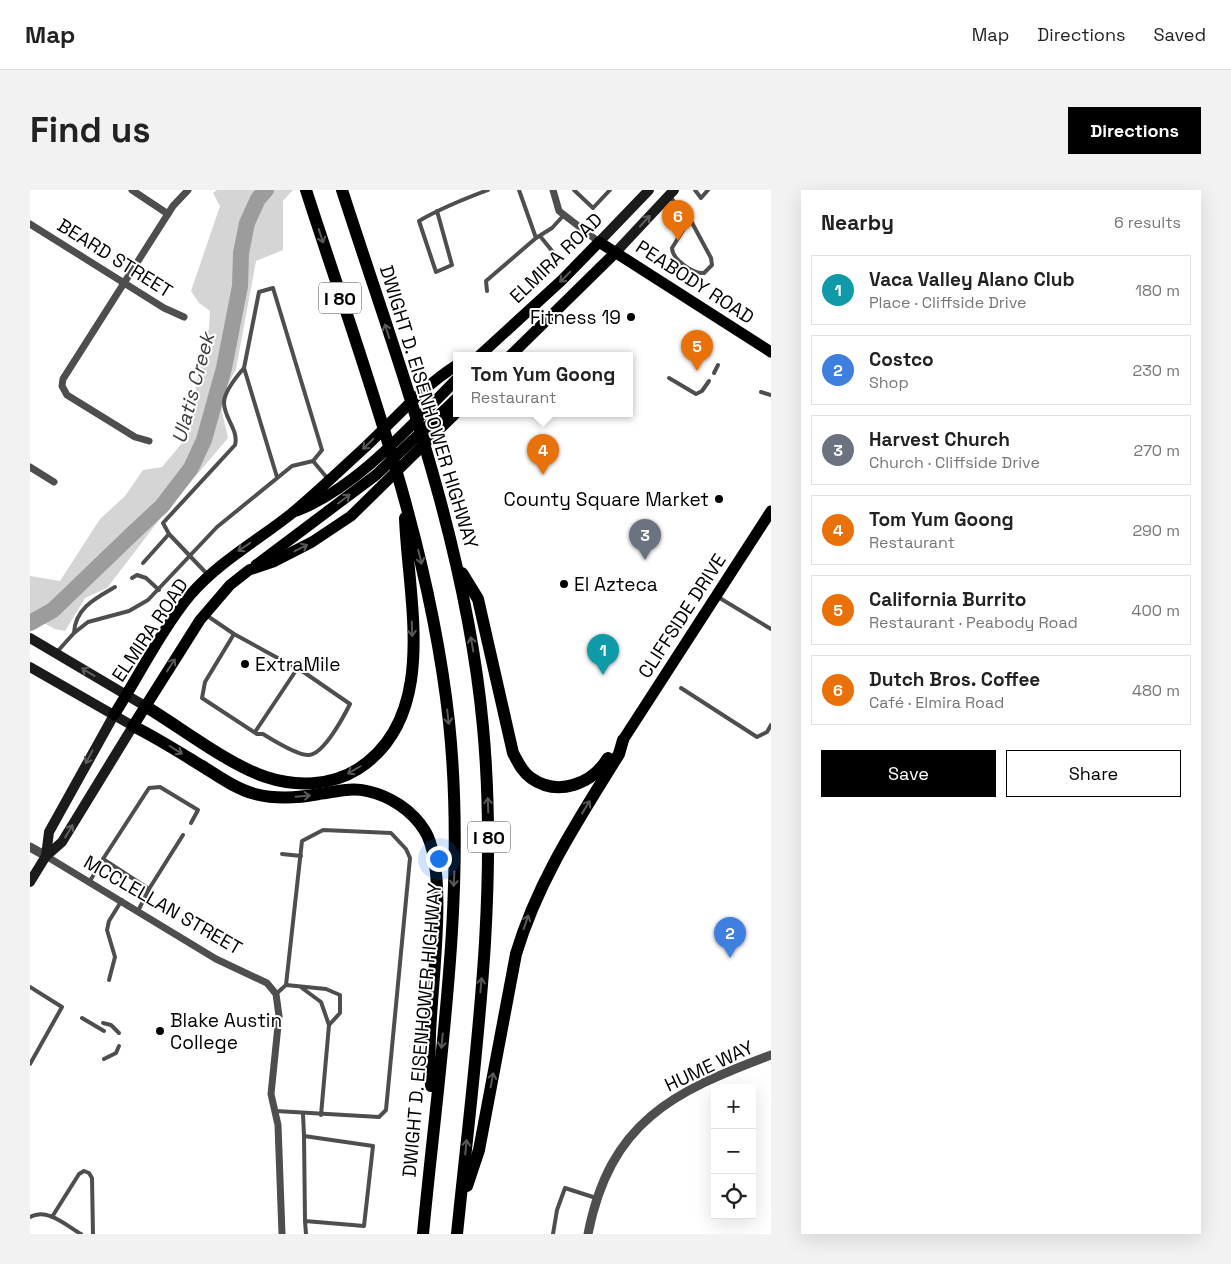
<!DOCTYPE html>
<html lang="en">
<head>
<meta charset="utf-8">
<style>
  :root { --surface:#fff; --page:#f2f2f2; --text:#222; --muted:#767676; --line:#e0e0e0; --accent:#000 }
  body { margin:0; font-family:"Space Grotesk",sans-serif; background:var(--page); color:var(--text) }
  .controls { position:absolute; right:15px; bottom:15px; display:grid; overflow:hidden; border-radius:0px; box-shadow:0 5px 20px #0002 }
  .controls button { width:45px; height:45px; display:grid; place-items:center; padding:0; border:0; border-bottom:1px solid var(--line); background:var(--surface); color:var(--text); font:25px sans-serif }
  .you { position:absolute; left:408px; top:668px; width:18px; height:18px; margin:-12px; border:4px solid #fff; border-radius:50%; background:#1a73e8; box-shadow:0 0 0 8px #1a73e833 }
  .badge { display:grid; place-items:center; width:32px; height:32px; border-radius:50%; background:var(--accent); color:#fff; font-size:16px; font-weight:700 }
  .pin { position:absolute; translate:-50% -41px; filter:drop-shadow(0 1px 2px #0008) }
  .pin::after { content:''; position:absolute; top:26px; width:18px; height:15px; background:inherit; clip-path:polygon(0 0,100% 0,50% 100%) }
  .popup { position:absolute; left:423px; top:162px; width:180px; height:65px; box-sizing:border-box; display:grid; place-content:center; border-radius:0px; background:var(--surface); filter:drop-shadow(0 1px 4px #0005); font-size:16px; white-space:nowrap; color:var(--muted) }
  .popup b { font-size:19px; color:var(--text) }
  .popup::after { content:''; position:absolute; left:50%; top:100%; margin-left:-10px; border:10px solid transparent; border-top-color:var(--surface) }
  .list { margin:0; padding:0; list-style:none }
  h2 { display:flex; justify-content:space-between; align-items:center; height:65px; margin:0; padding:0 20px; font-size:21px }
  h2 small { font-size:16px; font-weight:400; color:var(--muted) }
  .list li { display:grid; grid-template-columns:32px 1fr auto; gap:15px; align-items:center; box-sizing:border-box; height:70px; margin:0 10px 10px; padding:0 10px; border:1px solid var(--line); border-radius:0px }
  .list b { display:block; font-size:19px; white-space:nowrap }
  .list p { margin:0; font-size:16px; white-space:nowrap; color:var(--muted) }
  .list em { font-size:16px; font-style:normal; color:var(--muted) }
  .actions { display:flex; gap:10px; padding:15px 20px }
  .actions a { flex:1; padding:11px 0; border:1px solid var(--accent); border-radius:0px; text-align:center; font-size:18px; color:var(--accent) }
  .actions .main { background:var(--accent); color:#fff }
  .icon { flex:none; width:28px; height:28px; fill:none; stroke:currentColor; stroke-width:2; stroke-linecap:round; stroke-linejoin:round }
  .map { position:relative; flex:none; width:741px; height:1044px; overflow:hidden; border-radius:0px }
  header { display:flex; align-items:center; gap:30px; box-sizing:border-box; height:70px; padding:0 25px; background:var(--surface); border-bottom:1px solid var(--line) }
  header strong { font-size:24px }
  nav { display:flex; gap:28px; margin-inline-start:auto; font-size:18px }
  .intro { display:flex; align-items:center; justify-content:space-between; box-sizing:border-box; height:120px; padding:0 30px }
  h1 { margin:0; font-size:35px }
  .button { padding:12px 22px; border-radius:0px; background:var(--accent); color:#fff; font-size:18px; font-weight:700 }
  main { display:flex; gap:30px; padding:0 30px }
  aside { flex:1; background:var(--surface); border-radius:0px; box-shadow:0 5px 20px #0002 }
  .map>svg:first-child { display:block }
  .green { fill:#d5d5d5 }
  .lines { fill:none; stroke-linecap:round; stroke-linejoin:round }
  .river { stroke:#9c9c9c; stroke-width:16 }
  .service { stroke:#4e4e4e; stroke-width:4 }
  .minor { stroke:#4e4e4e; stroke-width:7 }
  .tertiary { stroke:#4e4e4e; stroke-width:9 }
  .secondary { stroke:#1b1b1b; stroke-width:10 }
  .primary { stroke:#000; stroke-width:11 }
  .motorway { stroke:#000; stroke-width:12 }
  .oneway { stroke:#5f5f5f }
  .oneway2 { stroke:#595959 }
  .poi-dot { fill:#000; stroke:#fff; stroke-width:2 }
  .labels { text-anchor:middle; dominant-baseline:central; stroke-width:4; stroke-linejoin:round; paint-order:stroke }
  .shield { fill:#fff; stroke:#4c4c4c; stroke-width:1 }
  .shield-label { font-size:18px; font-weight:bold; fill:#000 }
  .street-label { font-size:19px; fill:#000; stroke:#fff }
  .poi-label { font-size:19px; fill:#000; stroke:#fff; text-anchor:start }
  .water-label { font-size:20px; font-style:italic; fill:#3d3d3d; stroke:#fff }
</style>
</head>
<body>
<header>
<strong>Map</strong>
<nav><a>Map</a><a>Directions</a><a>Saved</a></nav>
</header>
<div class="intro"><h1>Find us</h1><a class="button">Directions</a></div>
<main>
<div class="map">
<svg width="741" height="1044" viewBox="0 0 741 1044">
  <rect width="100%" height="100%" fill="#fff"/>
  <path class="green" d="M187 0H263L253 11V60L226 71 206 179 191 208 192 222 198 248 136 321 77 398 55 408 35 441 25 439 0 426V386L30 391 70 329 95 306 113 280 132 277 158 246 174 148 179 139 180 121 169 113 161 101 190 16 183 3Z"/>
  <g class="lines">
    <path class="river" d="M0 433 23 420 101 345 132 316 161 278 174 250 194 178 210 96 211 63 217 33 228 9 236 0"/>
    <g class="service">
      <path d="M489 0 506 48 522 38 533 26"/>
      <path d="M544 0 563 18 580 0"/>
      <path d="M665 0 671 8 678 0"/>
      <path d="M639 6 660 29 681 68 682 75 674 83C663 84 642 69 642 58L660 29"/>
      <path d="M407 21 422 75 406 82 389 31C411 18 434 9 458 0"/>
      <path d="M510 46 527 67"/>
      <path d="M457 101 456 91 506 48"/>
      <path d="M684 183 688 175"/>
      <path d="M639 188 666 204 672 201 679 191"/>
      <path d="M731 202 741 205"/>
      <path d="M247 287 214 178 229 102 243 98 292 260 283 271"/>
      <path d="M113 373 139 344"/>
      <path d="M179 386 139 344 133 333 205 255C209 240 194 228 194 213 194 202 207 186 214 178"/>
      <path d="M102 388 107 385 116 388 129 400"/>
      <path d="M688 407 741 439"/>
      <path d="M176 425 204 444 175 492 172 508 227 544H233C243 550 268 566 279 565 294 564 314 526 320 514L275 483 204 444"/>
      <path d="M44 443C45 418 66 408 85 397"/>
      <path d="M26 463 44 443 58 432 99 421 118 410 187 337 262 276 283 271 298 289"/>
      <path d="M651 498 727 547 737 542 741 535"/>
      <path d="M225 542 267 479"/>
      <path d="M153 645 119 699 73 669 119 598 130 597 168 620 161 633"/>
      <path d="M252 664 271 666"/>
      <path d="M60 691 73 669"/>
      <path d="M108 721 119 699"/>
      <path d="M79 790 85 767 77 740 79 731 92 710"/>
      <path d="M256 795 296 799 310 805V823L299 835 291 925"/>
      <path d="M0 797 32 817 0 874"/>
      <path d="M272 798 291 812 299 835"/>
      <path d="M52 828 74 841"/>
      <path d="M73 833 81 835 89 843"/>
      <path d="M74 869 86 863 89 856"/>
      <path d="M246 921 349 927 356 920 380 668 376 659 361 643 293 640 272 651 256 795 246 804"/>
      <path d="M273 924 274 946"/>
      <path d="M0 1027C17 1017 37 1036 51 1044"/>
      <path d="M22 1027 49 984 54 981 59 983 62 988 63 1044"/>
      <path d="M275 1031 334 1036 343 956 274 946 275 1031 276 1044"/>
      <path d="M523 1044 527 1020 535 998 566 1008"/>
    </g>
    <g class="minor">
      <path d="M102 0 138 24"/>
      <path d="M523 0 529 21 569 52"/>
      <path d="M0 34 134 118 154 127"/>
      <path d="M119 251 105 247 37 205 32 196 33 189 143 16 158 0"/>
      <path d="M0 277 24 292"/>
      <path d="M16 666 186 769 237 793 246 804 249 826 241 904 248 935 252 1044"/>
    </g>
    <g class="tertiary">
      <path d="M0 657 16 666"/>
      <path d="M558 1044C580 932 642 902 741 865"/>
    </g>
    <g class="secondary">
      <path d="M569 52 619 0"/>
      <path d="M586 62 644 0"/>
      <path d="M0 448 115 516"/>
      <path d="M0 477 103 536 32 652 16 666 0 692"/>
      <path d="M16 666 19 642 84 525"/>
    </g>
    <g class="primary">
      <path d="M449 166 532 90 569 52 741 162"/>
      <path d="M480 166 586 62"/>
      <path d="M267 321C328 297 381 235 427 189"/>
      <path d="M226 375 346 285 427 208"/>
      <path d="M84 525C108 487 132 439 161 404 190 371 227 351 261 324 285 304 308 282 331 261 363 232 390 198 427 175"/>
      <path d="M103 536 170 430 200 395 219 380 243 372 282 352 321 326 427 222"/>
      <path d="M593 550 741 321"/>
    </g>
    <g class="motorway">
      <path d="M276 0C332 174 399 348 419 532 437 702 409 874 393 1044"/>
      <path d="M312 0C369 176 436 352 453 537 469 707 444 876 427 1044"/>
      <path d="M432 383 448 409 483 563C488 572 492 582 501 588 528 607 562 594 578 568"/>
      <path d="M115 516C150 537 199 575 236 587 266 597 301 596 328 579 410 526 378 410 375 328"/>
      <path d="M103 536C127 548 149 562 172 576 188 586 206 599 225 604 245 609 268 608 289 604 305 602 321 597 337 601 360 606 382 620 395 641 419 681 401 797 400 846 399 863 400 879 401 896"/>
      <path d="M437 996 449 960 486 764C508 690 549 629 589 564L593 550"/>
    </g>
  </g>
  <defs><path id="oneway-shaft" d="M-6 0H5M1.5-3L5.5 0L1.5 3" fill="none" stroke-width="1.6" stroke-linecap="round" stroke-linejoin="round" transform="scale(1.25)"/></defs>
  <g class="oneway">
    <use href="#oneway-shaft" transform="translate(615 31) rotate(-47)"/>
    <use href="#oneway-shaft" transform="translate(58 482) rotate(-149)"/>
    <use href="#oneway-shaft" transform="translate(59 567) rotate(118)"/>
    <use href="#oneway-shaft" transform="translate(39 641) rotate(-59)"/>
  </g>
  <g class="oneway2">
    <use href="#oneway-shaft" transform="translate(291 46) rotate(72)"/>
    <use href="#oneway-shaft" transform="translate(535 87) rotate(135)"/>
    <use href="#oneway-shaft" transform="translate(357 141) rotate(-108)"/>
    <use href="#oneway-shaft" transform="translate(338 254) rotate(135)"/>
    <use href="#oneway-shaft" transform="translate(314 309) rotate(-37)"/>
    <use href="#oneway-shaft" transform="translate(214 357) rotate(146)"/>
    <use href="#oneway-shaft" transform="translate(271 358) rotate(-27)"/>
    <use href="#oneway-shaft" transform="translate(390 367) rotate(76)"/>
    <use href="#oneway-shaft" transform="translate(382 439) rotate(88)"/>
    <use href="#oneway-shaft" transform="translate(442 454) rotate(-100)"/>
    <use href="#oneway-shaft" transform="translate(141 475) rotate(-58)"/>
    <use href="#oneway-shaft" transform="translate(418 527) rotate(83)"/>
    <use href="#oneway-shaft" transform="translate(146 560) rotate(32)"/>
    <use href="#oneway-shaft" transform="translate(324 580) rotate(150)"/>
    <use href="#oneway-shaft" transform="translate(273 606) rotate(-5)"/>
    <use href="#oneway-shaft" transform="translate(458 615) rotate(-92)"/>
    <use href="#oneway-shaft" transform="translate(556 617) rotate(-58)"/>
    <use href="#oneway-shaft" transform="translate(424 689) rotate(93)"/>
    <use href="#oneway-shaft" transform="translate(496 732) rotate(-71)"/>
    <use href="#oneway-shaft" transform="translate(451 795) rotate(-85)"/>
    <use href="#oneway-shaft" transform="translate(412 851) rotate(96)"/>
    <use href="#oneway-shaft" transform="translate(462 890) rotate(-79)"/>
    <use href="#oneway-shaft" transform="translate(436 957) rotate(-84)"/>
  </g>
  <g class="poi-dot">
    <circle cx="601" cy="127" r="5"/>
    <circle cx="689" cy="309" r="5"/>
    <circle cx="534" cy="394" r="5"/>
    <circle cx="215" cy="474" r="5"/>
    <circle cx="130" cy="841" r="5"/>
  </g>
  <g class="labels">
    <g class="shield">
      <rect x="289" y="92.5" width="42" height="31" rx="4"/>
      <rect x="438" y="631.5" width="42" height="31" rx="4"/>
    </g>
    <g class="shield-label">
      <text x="310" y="108">I 80</text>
      <text x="459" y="647">I 80</text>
    </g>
    <g class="street-label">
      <text transform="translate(85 68) rotate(32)">BEARD STREET</text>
      <text transform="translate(526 68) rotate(-44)">ELMIRA ROAD</text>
      <text transform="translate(665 92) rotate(33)">PEABODY ROAD</text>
      <text transform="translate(399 217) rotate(73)">DWIGHT D. EISENHOWER HIGHWAY</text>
      <text transform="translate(652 426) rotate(-57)">CLIFFSIDE DRIVE</text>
      <text transform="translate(120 440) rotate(-56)">ELMIRA ROAD</text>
      <text transform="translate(133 715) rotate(30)">MCCLELLAN STREET</text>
      <text transform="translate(392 840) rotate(-85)">DWIGHT D. EISENHOWER HIGHWAY</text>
      <text transform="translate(679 876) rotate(-25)">HUME WAY</text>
    </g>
    <g class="poi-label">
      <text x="591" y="127" text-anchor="end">Fitness 19</text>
      <text x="679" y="309" text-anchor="end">County Square Market</text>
      <text x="544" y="394">El Azteca</text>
      <text x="225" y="474">ExtraMile</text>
      <text x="140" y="830">Blake Austin<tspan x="140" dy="22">College</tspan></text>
    </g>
    <g class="water-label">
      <text transform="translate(163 198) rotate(-75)">Ulatis Creek</text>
    </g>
  </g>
</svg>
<div class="controls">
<button>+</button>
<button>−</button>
<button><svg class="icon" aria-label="locate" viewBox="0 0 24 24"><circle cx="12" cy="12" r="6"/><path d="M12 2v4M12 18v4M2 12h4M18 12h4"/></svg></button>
</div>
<div class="you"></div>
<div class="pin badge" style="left:573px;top:485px;background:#0f9aa8">1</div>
<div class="pin badge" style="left:700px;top:768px;background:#3f7fe0">2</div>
<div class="pin badge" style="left:615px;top:370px;background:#6b7280">3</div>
<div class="pin badge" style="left:513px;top:285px;background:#e8710a">4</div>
<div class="popup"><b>Tom Yum Goong</b>Restaurant</div>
<div class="pin badge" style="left:667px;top:181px;background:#e8710a">5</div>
<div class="pin badge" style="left:648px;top:51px;background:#e8710a">6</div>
</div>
<aside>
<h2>Nearby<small>6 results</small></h2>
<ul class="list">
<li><span class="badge" style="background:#0f9aa8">1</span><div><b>Vaca Valley Alano Club</b><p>Place · Cliffside Drive</p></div><em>180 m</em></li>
<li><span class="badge" style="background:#3f7fe0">2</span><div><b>Costco</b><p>Shop</p></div><em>230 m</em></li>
<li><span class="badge" style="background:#6b7280">3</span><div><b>Harvest Church</b><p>Church · Cliffside Drive</p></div><em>270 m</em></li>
<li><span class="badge" style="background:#e8710a">4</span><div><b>Tom Yum Goong</b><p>Restaurant</p></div><em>290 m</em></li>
<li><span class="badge" style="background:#e8710a">5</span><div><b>California Burrito</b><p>Restaurant · Peabody Road</p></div><em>400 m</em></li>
<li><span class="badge" style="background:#e8710a">6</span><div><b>Dutch Bros. Coffee</b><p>Café · Elmira Road</p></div><em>480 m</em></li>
</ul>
<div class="actions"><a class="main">Save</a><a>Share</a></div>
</aside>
</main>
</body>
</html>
